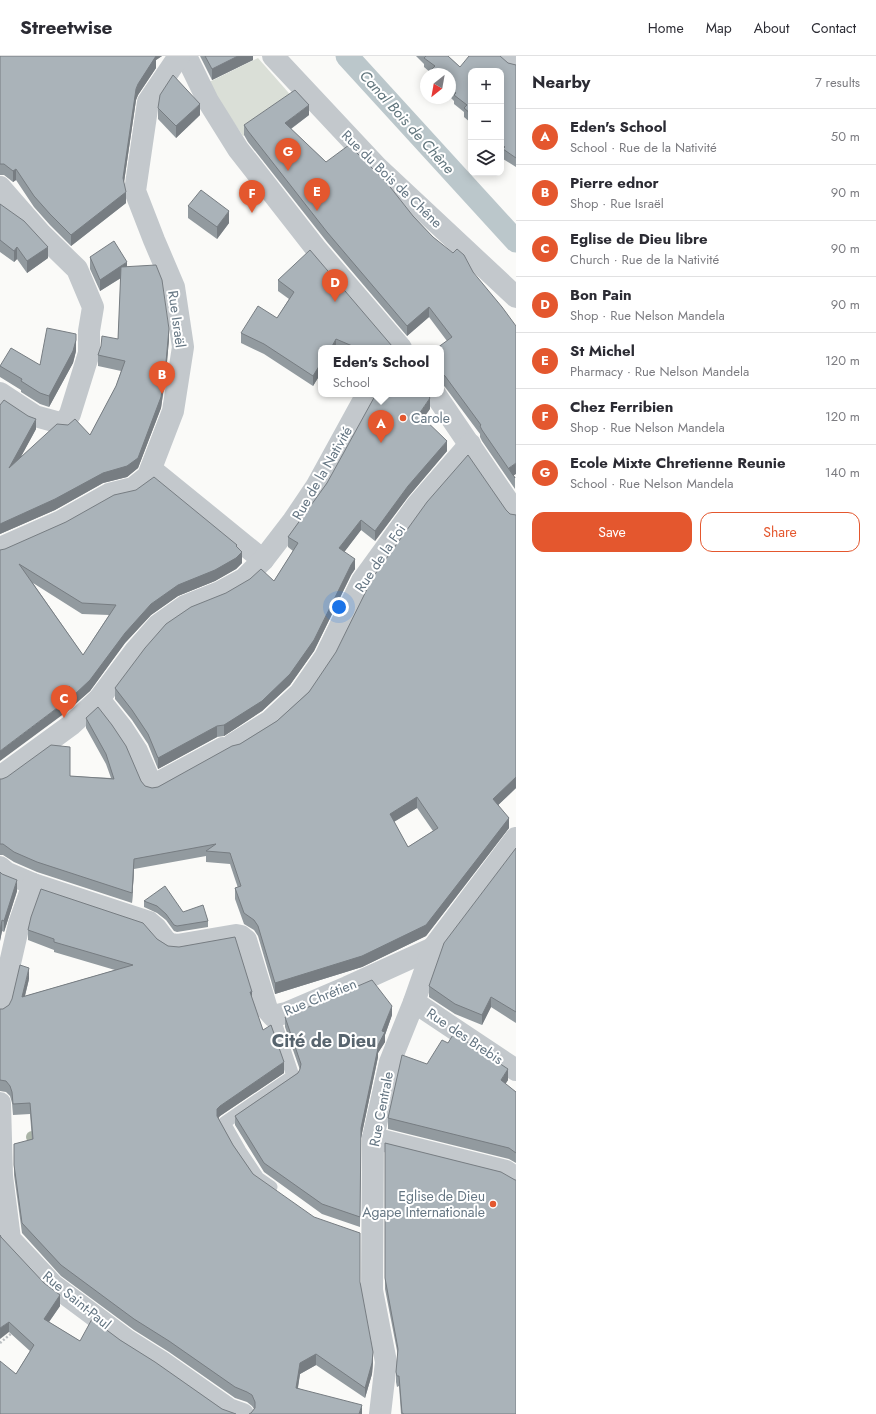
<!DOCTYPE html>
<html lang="en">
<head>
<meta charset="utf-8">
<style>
  :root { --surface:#fff; --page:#f7f7f7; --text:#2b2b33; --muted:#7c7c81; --line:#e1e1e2; --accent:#e4572e }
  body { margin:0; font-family:Jost,sans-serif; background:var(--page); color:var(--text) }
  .controls { position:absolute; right:12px; top:12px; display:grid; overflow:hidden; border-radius:8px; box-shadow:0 2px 10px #0003 }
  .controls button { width:36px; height:36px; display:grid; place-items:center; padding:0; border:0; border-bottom:1px solid var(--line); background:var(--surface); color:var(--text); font:20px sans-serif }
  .compass { position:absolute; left:420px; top:12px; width:36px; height:36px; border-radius:50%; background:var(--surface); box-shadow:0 2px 10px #0003; rotate:211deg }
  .you { position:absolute; left:339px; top:551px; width:14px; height:14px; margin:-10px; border:3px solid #fff; border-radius:50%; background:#1a73e8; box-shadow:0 0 0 6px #1a73e833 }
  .badge { display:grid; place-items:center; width:26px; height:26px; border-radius:50%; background:var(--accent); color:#fff; font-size:13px; font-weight:700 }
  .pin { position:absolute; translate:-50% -33px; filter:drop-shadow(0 1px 2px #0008) }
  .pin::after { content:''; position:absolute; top:21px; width:14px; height:12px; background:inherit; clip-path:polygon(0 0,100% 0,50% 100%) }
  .popup { position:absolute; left:318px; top:289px; width:126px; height:52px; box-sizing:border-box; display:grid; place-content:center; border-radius:8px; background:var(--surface); filter:drop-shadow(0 1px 3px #0005); font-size:13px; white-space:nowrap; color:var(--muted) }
  .popup b { font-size:15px; color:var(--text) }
  .popup::after { content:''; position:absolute; left:50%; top:100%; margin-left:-8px; border:8px solid transparent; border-top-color:var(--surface) }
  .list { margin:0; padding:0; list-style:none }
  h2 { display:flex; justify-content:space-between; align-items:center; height:52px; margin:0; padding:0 16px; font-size:17px }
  h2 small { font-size:13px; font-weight:400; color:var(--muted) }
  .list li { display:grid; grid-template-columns:26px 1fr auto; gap:12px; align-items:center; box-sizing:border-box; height:56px; padding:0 16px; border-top:1px solid var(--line) }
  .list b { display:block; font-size:15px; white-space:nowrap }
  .list p { margin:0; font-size:13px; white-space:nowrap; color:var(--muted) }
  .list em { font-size:13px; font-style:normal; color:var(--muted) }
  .actions { display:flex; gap:8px; padding:12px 16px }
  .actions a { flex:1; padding:9px 0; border:1px solid var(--accent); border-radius:12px; text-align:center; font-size:14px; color:var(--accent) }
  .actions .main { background:var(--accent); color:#fff }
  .icon { flex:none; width:22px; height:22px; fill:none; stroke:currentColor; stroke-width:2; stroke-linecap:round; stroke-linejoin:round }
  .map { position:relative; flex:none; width:516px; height:1358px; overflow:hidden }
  header { display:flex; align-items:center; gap:24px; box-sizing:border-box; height:56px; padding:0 20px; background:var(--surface); border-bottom:1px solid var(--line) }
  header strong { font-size:19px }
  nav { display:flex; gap:22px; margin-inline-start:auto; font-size:14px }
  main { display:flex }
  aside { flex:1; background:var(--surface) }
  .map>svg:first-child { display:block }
  .green { fill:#dadfd7 }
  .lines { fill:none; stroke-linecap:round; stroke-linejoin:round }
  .canal { stroke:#bbc7cb; stroke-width:23 }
  .path { stroke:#bbbfc2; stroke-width:2.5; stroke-dasharray:2 2; stroke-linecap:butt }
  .lane { stroke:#c3c8cc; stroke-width:13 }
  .street { stroke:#c3c8cc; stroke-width:22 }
  .tree { fill:#aab4a7 }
  .wall { fill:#929a9f; fill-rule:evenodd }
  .shaded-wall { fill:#777d82 }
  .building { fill:#aab3b9; stroke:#777d82; fill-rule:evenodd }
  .poi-dot { fill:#e4572e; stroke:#fff; stroke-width:1.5 }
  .labels { text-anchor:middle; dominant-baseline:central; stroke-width:4; stroke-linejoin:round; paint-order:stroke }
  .street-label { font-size:14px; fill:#657683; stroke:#fff }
  .poi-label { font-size:14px; fill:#657683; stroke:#fff; text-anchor:start }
  .water-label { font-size:15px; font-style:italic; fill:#60757c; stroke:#fff }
  .district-label { font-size:18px; font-weight:bold; fill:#57646e; stroke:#fff }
</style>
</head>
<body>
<header>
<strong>Streetwise</strong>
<nav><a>Home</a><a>Map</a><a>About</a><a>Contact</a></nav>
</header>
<main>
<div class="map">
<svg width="516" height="1358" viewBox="0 0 516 1358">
  <rect width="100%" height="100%" fill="#fafaf8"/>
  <path class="green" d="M258 2 295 44 243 80 207 27Z"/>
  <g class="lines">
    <path class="canal" d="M347 0 516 185"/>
    <path class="path" d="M0 1287 13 1276"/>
    <path class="lane" d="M271 1131 258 1122 240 1095 224 1067 293 1020 273 960"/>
    <g class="street">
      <path d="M186 0 208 45 238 93 317 194 401 292"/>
      <path d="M273 0 377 111 516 241"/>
      <path d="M508 0 516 6"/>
      <path d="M0 131 41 178 77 213 93 251 89 275V297L70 358 64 368 35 360 0 337"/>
      <path d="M435 338 516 457"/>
      <path d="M151 413 263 504"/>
      <path d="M0 492 61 465 109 438 133 432 148 420 173 355 183 291 174 231 154 184 135 135 148 46 179 0"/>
      <path d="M99 643 122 672 137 695 152 730 223 692"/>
      <path d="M233 688 270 665 300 637 325 601 362 525 417 449 470 388"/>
      <path d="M0 721 71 669 99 643 135 595 158 569 185 550 220 536 244 523 263 504 293 465 316 431 367 338"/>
      <path d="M0 811 7 817 33 828 149 866 156 872 165 884 170 888 177 889 236 879 241 880 246 884 267 953 273 960 286 957 347 931 433 892"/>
      <path d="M414 946 516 1014"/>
      <path d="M0 951 19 868 33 828"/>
      <path d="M0 1047 2 1120 10 1183 53 1229 127 1284 162 1306 229 1353 243 1358"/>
      <path d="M373 1082 506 1115 516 1122"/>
      <path d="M380 1358 386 1306 372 1234 373 1082 390 1006 414 946 433 892 516 782"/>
    </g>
  </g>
  <circle class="tree" cx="32" cy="1081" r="6"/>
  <g class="wall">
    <path d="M0 0H162L156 4V12L138 39 136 44 124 126 126 147 71 190 50 169 34 151 16 124 13 126 4 119H0Z"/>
    <path d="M200 0H253V4L212 24Z"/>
    <path d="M416 0H448L460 11 508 7 516 9V111L503 103V99L501 97V15H471V67L464 61V56L454 48V45L450 41V18H431V17L424 11V8Z"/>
    <path d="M158 52 200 59 176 82 158 63Z"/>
    <path d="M309 59 291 73 326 106 413 160 433 181 473 216 513 420 515 422V433L482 385 480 381V378L445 331 441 327V292L447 285 429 261 407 280 327 186 248 86 244 79V69Z"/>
    <path d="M0 148 48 202 27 217 17 203 14 206 0 196Z"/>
    <path d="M188 150 229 167 217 183 188 162Z"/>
    <path d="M90 201 127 211 169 283 166 317 161 352 138 412 127 421 103 427 55 454 0 478V349L36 373 20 402 90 379 116 330 121 315 98 310V299L118 283 121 222 100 235 90 213Z"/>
    <path d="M278 224 392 290 395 292H321V317L313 330 264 298 241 287V277L277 262 289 243 278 235Z"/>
    <path d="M76 295 73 307 49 351 40 348 21 336V334L0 321V310L40 309Z"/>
    <path d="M430 353 423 362 447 395 408 441 375 485 361 474 344 496 355 513 351 519 314 595 290 629 262 655 224 680 217 681 158 713 148 688 132 664 115 643V632L274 525 293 495 288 491V481L327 427Z"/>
    <path d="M506 454 510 458 516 459V732L498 749 509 772 426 880 362 911 275 938 258 880 254 874 244 868 235 843V832H238L230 808 206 806V800L134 813 132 847 37 816 14 806 3 799H0V723L70 720 111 722 106 708 86 672V662L145 730 152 732 158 731 240 688 277 665ZM417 752 433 775 408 791 394 766Z"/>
    <path d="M237 491 242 507 236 513 215 525 178 540 151 559 125 587 90 635 74 649 69 640V654L0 494ZM33 527 82 558 109 559 83 599Z"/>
    <path d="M516 792V967L491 951 482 969 455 958 429 941V930Z"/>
    <path d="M0 816 17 835 4 876 2 875 0 885Z"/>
    <path d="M144 845 183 856 208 865V871L177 876 174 875 166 864 157 857 144 851Z"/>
    <path d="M28 874 157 883 252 942 263 974 284 1017 220 1060 218 1062 233 1089 253 1118 360 1226 373 1306 372 1318 365 1342 316 1309 300 1318 298 1332 362 1358 251 1357 254 1353 252 1350 247 1346 235 1342 169 1296 134 1274 61 1220 22 1177 14 1119V1088L32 1084 30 1058 13 1059 12 1047 10 1040 6 1036 0 1035V953H3L9 949 29 923 25 940 115 914 54 896V894L28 884Z"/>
    <path d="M392 959 385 979V986L378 997V1001L361 1082 360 1171 322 1158 264 1116 235 1069V1060L298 1017 300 1014 285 971V961Z"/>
    <path d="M427 1008 508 1024 505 1028 516 1036V1107L509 1103 388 1073V1062Z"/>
    <path d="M385 1087 515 1124 516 1358H401L399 1330 397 1331 396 1326V1316L398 1300 385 1233Z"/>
    <path d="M1 1181 60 1250 49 1266 80 1285 120 1284 222 1353 16 1318 30 1295 9 1276Z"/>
  </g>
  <g class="shaded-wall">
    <path d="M151 0H162L156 4V12L138 39 136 44 123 133V122L136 33Z"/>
    <path d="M238 0H253V4L212 24V13Z"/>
    <path d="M200 48V59L176 82V70Z"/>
    <path d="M309 49V59L285 77V67Z"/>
    <path d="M16 113V124L13 126V115Z"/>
    <path d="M126 136V147L71 190V179Z"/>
    <path d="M229 155V167L217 183V171Z"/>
    <path d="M17 191V203L14 206V195Z"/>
    <path d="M48 191V202L27 217V205Z"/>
    <path d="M127 206V218L100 235V224Z"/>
    <path d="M429 251V261L407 280V270Z"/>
    <path d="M169 273V283L166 317 161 352 138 412 127 421 103 427 55 454 0 478V468L55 443Z"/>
    <path d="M336 283V292H331Z"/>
    <path d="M76 284V295L73 307 49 351V340Z"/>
    <path d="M321 307V317L313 330V320Z"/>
    <path d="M430 342V353L419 368V358Z"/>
    <path d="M36 363V373L9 423V412Z"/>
    <path d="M447 385V395L408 441 375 485V475L408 430Z"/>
    <path d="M516 407V418L513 420 509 412Z"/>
    <path d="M361 464V474L339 503V492Z"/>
    <path d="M242 496V507L236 513 215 525 178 540 151 559 125 587 90 635 74 649V639L125 577 151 548 178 529Z"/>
    <path d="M355 503V513L351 519 314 595 290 629 262 655 224 680V669Z"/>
    <path d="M69 643V654L0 705V695Z"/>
    <path d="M217 670V681L158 713V702Z"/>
    <path d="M516 721V732L493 754V743Z"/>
    <path d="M417 741V752L390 768V758Z"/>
    <path d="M509 762V772L426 880 362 911 275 938V927Z"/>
    <path d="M134 803V813L132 847V837Z"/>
    <path d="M17 824V835L4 876V865Z"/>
    <path d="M2 864V875L0 885V875Z"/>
    <path d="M29 912V923L22 951V941Z"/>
    <path d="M250 936H252V946Z"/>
    <path d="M491 941V951L482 969V959Z"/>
    <path d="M392 950V959L385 979V986L378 997V1001L361 1082 360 1171 361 1072 377 991 382 975Z"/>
    <path d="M284 1006V1017L220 1060 217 1064V1053L220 1050Z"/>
    <path d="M508 1013V1024L501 1035V1024Z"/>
    <path d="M60 1239V1250L44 1273V1263Z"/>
    <path d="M9 1266V1276L0 1283V1272Z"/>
    <path d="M373 1296V1306L372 1318 365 1342V1332Z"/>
    <path d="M316 1298V1309L300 1318 296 1342V1332L300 1307Z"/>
    <path d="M362 1349V1358H359Z"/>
  </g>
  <g class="building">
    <path d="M0 0H156L138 28 136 33 123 122 126 136 71 179 50 158 34 140 16 113 13 115 4 108H0Z"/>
    <path d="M205 0H238L212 13Z"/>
    <path d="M426 0H448L460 11 469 0H500L508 7 516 9V102L503 93 505 91 501 87V15H471V58L464 52 467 49 454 39 456 37 450 32V18H435L431 14 435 10 424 2Z"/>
    <path d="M173 19 200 48 176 70 158 52 160 39Z"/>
    <path d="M295 34 309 49 285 67 326 106 349 89 387 127 413 160 433 181 453 197 457 193 464 199 473 216 502 251 516 270V407L509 412 515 422 482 374 480 370 481 369 445 320 441 317V292H437L452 281 429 251 407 270 327 176 248 75 244 69Z"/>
    <path d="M201 134 229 155 217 171 188 150Z"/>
    <path d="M0 148 24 165 48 191 27 205 17 191 14 195 0 184Z"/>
    <path d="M114 185 127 206 100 224 90 201Z"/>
    <path d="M310 194 392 290 395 292H357L336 283 331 292H321V307L313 320 264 288 241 277 258 250 277 262 294 236 278 224Z"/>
    <path d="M156 209 162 224 169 273 166 306 161 341 138 402 127 410 103 417 55 443 0 468V349L4 344 28 360 36 363 9 412 57 368 68 369 75 363 90 379 116 330 125 305 98 299 101 290 102 280 118 283 121 211Z"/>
    <path d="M47 272 76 278V284L73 295 49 340 40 337 21 325 22 323 0 310 11 292 40 309Z"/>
    <path d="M376 338H427L430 342 419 358 447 385 408 430 375 475 361 464 339 492 355 503 351 509 314 584 290 618 262 645 224 669 217 670 158 702 148 678 132 654 115 632 145 592 166 568 191 551 226 537 250 523 261 513 274 525 298 487 288 481 327 427Z"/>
    <path d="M468 399 506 454 510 458 516 459V721L493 743 509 762 426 869 362 900 275 927 258 870 254 864 244 857 235 832 241 830 230 797 206 795 216 788 134 803 132 837 37 806 14 796 3 788H0V723H2L7 721 51 689 70 691V720L114 723 106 698 86 662 98 651 112 669 126 690 141 725 145 730 152 732 158 731 232 690 240 688 277 665 309 636 336 596 373 521 427 446ZM417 741 438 772 408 791 390 758Z"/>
    <path d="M154 421 237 489 236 490 242 496 236 502 215 514 178 529 151 548 125 577 90 624 74 639 69 630V643L0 695V494L5 493 66 466 114 439 136 434ZM19 508 82 547 116 549 83 599Z"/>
    <path d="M516 792V956L491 941 482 959 455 948 429 930 444 887Z"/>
    <path d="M0 816 2 818 17 824 4 865 2 864 0 875Z"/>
    <path d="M165 830 183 856 203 849 208 865 177 870 174 869 166 858 157 850 144 845Z"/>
    <path d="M41 833 143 867 157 883 168 890 179 891 235 881 252 936H250L263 974 271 969 284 1006 220 1050 217 1053V1060L233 1089 253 1118 314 1161 360 1177V1226L373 1296 372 1307 365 1332 316 1298 300 1307 296 1332 362 1349 359 1358H249L251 1357 255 1352V1346L252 1339 247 1336 235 1331 169 1285 134 1263 61 1209 22 1167 14 1109V1088L33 1083 30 1047 13 1048 12 1036 10 1030 6 1025 0 1024V953H3L9 949 12 943 20 909 29 912 22 941 133 909 54 886V883L28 874 31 861Z"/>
    <path d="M372 924 392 950 382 975 385 976 377 991 378 992 361 1072 360 1161 322 1148 264 1107 235 1060 298 1017 300 1013 301 1008 285 961Z"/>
    <path d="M454 977 508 1013 501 1024 516 1036V1097L509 1092 388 1062 402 999 427 1008 442 984 448 987Z"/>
    <path d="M385 1087 501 1116 515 1124H516V1358H404L402 1357 399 1320H397L396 1316 398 1293 385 1222Z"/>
    <path d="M0 1179 1 1181 44 1227 60 1239 44 1263 80 1285 92 1263 120 1284 155 1306 222 1353 236 1358H0V1305L16 1318 34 1289 9 1266 0 1272Z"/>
  </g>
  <g class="poi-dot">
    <circle cx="403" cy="362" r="4"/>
    <circle cx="493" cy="1148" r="4"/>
  </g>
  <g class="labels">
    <g class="street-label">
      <text transform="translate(392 123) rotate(44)">Rue du Bois de Chêne</text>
      <text transform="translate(177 263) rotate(82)">Rue Israël</text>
      <text transform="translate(322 417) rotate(-60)">Rue de la Nativité</text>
      <text transform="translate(380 502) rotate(-56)">Rue de la Foi</text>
      <text transform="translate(320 941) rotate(-22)">Rue Chrétien</text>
      <text transform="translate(465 980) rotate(34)">Rue des Brebis</text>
      <text transform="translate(381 1053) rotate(-79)">Rue Centrale</text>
      <text transform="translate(77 1244) rotate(39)">Rue Saint-Paul</text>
    </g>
    <g class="poi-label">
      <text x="411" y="362">Carole</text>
      <text x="485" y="1140" text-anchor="end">Eglise de Dieu<tspan x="485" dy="16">Agape Internationale</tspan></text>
    </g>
    <g class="water-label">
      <text transform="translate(407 66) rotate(48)">Canal Bois de Chêne</text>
    </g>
    <g class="district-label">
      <text x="324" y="985">Cité de Dieu</text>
    </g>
  </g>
</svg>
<div class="controls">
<button>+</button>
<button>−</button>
<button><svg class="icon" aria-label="layers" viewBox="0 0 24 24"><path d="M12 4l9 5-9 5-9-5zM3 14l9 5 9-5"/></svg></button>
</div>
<svg class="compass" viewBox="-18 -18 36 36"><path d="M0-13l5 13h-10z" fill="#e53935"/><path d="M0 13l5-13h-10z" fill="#7c7c81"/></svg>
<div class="you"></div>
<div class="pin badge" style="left:381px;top:387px">A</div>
<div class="popup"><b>Eden's School</b>School</div>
<div class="pin badge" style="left:162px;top:338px">B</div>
<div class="pin badge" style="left:64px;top:662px">C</div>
<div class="pin badge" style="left:335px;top:246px">D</div>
<div class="pin badge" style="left:317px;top:155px">E</div>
<div class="pin badge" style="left:252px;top:157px">F</div>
<div class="pin badge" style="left:288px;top:115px">G</div>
</div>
<aside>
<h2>Nearby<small>7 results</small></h2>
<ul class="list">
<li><span class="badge">A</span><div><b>Eden's School</b><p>School · Rue de la Nativité</p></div><em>50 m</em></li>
<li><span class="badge">B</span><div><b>Pierre ednor</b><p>Shop · Rue Israël</p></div><em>90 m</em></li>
<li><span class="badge">C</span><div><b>Eglise de Dieu libre</b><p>Church · Rue de la Nativité</p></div><em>90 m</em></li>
<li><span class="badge">D</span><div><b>Bon Pain</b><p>Shop · Rue Nelson Mandela</p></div><em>90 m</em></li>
<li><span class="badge">E</span><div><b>St Michel</b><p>Pharmacy · Rue Nelson Mandela</p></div><em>120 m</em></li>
<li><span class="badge">F</span><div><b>Chez Ferribien</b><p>Shop · Rue Nelson Mandela</p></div><em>120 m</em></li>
<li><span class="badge">G</span><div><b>Ecole Mixte Chretienne Reunie</b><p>School · Rue Nelson Mandela</p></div><em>140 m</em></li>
</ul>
<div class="actions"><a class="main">Save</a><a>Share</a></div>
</aside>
</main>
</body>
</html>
